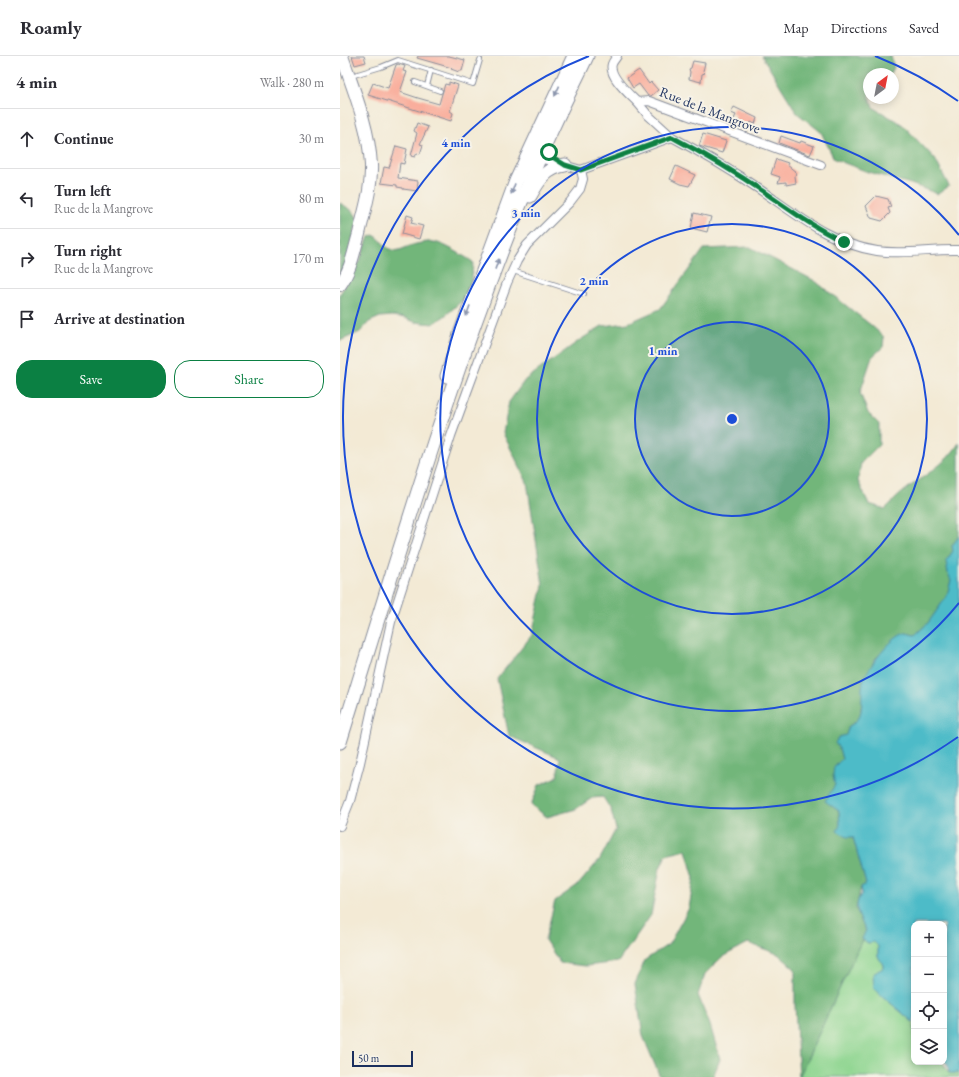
<!DOCTYPE html>
<html lang="en">
<head>
<meta charset="utf-8">
<style>
  :root { --surface:#fff; --page:#f7f7f7; --text:#2b2b33; --muted:#7c7c81; --line:#e1e1e2; --accent:#0b8043 }
  body { margin:0; font-family:"EB Garamond",serif; background:var(--page); color:var(--text) }
  .controls { position:absolute; right:12px; bottom:12px; display:grid; overflow:hidden; border-radius:8px; box-shadow:0 2px 10px #0003 }
  .controls button { width:36px; height:36px; display:grid; place-items:center; padding:0; border:0; border-bottom:1px solid var(--line); background:var(--surface); color:var(--text); font:20px sans-serif }
  .compass { position:absolute; left:523px; top:12px; width:36px; height:36px; border-radius:50%; background:var(--surface); box-shadow:0 2px 10px #0003; rotate:32deg }
  .scale { position:absolute; left:12px; bottom:10px; width:61px; box-sizing:border-box; padding-left:4px; border:2px solid #1b2f5e; border-top:0; font-size:11px; line-height:14px; white-space:nowrap; color:#1b2f5e; -webkit-text-stroke:3px #f7f3e8; paint-order:stroke }
  .stop { position:absolute; width:12px; height:12px; margin:-9px; border:3px solid #0b8043; border-radius:50%; background:#fff }
  .stop.end { background:#0b8043; border-color:#fff; box-shadow:0 1px 4px #0008 }
  .list { margin:0; padding:0; list-style:none }
  h2 { display:flex; justify-content:space-between; align-items:center; height:52px; margin:0; padding:0 16px; font-size:17px }
  h2 small { font-size:13px; font-weight:400; color:var(--muted) }
  .list li { display:grid; grid-template-columns:26px 1fr auto; gap:12px; align-items:center; box-sizing:border-box; height:60px; padding:0 16px; border-top:1px solid var(--line) }
  .list b { display:block; font-size:15px; white-space:nowrap }
  .list p { margin:0; font-size:13px; white-space:nowrap; color:var(--muted) }
  .list em { font-size:13px; font-style:normal; color:var(--muted) }
  .actions { display:flex; gap:8px; padding:12px 16px }
  .actions a { flex:1; padding:9px 0; border:1px solid var(--accent); border-radius:16px; text-align:center; font-size:14px; color:var(--accent) }
  .actions .main { background:var(--accent); color:#fff }
  .icon { flex:none; width:22px; height:22px; fill:none; stroke:currentColor; stroke-width:2; stroke-linecap:round; stroke-linejoin:round }
  .map { position:relative; flex:none; width:619px; height:1021px; overflow:hidden }
  header { display:flex; align-items:center; gap:24px; box-sizing:border-box; height:56px; padding:0 20px; background:var(--surface); border-bottom:1px solid var(--line) }
  header strong { font-size:19px }
  nav { display:flex; gap:22px; margin-inline-start:auto; font-size:14px }
  main { display:flex }
  aside { flex:1; background:var(--surface) }
  .map>svg:first-child { display:block }
  .green { fill:#8ed590; stroke:#548277 }
  .forest { fill:#72b67a; stroke:#46726c }
  .water { fill:#4ebbc8; stroke:#347593 }
  .building { fill:#f9ae9c }
  .lines { fill:none; stroke-linecap:round; stroke-linejoin:round }
  .service-casing { stroke:#878c9a; stroke-width:6 }
  .minor-casing { stroke:#878c9a; stroke-width:10 }
  .secondary-casing { stroke:#878c9a; stroke-width:14 }
  .primary-casing { stroke:#878c9a; stroke-width:15 }
  .service { stroke:#fff; stroke-width:4 }
  .minor { stroke:#fff; stroke-width:8 }
  .secondary { stroke:#fff; stroke-width:12 }
  .primary { stroke:#fff; stroke-width:13 }
  .oneway { fill:#8d97ae }
  .route { stroke:#0b8043; stroke-width:5 }
  .ring { fill:none; stroke:#1d4ed8; stroke-width:2 }
  .labels { text-anchor:middle; dominant-baseline:central; stroke-width:4; stroke-linejoin:round; paint-order:stroke }
  .street-label { font-size:14px; fill:#1b2f5e; stroke:#f7f3e8 }
  .centre { fill:#1d4ed8; stroke:#f7f3e8; stroke-width:2 }
  .ring-label { font-size:12px; text-anchor:middle; font-weight:bold; fill:#1d4ed8; stroke:#f7f3e8; stroke-width:4; stroke-linejoin:round; paint-order:stroke }
</style>
</head>
<body>
<header>
<strong>Roamly</strong>
<nav><a>Map</a><a>Directions</a><a>Saved</a></nav>
</header>
<main>
<aside>
<h2>4 min<small>Walk · 280 m</small></h2>
<ul class="list">
<li><svg class="icon" aria-label="ahead" viewBox="0 0 24 24"><path d="M12 20V5M6 11l6-6 6 6"/></svg><div><b>Continue</b></div><em>30 m</em></li>
<li><svg class="icon" aria-label="left" viewBox="0 0 24 24"><path d="M17 20v-9H6M10 6l-5 5 5 5"/></svg><div><b>Turn left</b><p>Rue de la Mangrove</p></div><em>80 m</em></li>
<li><svg class="icon" aria-label="right" viewBox="0 0 24 24"><path d="M7 20v-9h11M14 6l5 5-5 5"/></svg><div><b>Turn right</b><p>Rue de la Mangrove</p></div><em>170 m</em></li>
<li><svg class="icon" aria-label="arrive" viewBox="0 0 24 24"><path d="M6 21V4h12l-3 4 3 4H6"/></svg><div><b>Arrive at destination</b></div></li>
</ul>
<div class="actions"><a class="main">Save</a><a>Share</a></div>
</aside>
<div class="map">
<svg width="619" height="1021" viewBox="0 0 619 1021">
  <rect width="100%" height="100%" fill="#f7f3e8"/>
  <filter id="ink" filterUnits="userSpaceOnUse"><feTurbulence type="fractalNoise" baseFrequency=".025" numOctaves="2"/><feDisplacementMap in="SourceGraphic" scale="8" xChannelSelector="R" yChannelSelector="G"/><feConvolveMatrix kernelMatrix="1 2 1 2 8 2 1 2 1" color-interpolation-filters="sRGB"/></filter>
  <filter id="wash" filterUnits="userSpaceOnUse"><feTurbulence type="fractalNoise" baseFrequency=".012" numOctaves="4" result="noise"/><feDisplacementMap in="SourceGraphic" scale="16" xChannelSelector="R" yChannelSelector="G"/><feGaussianBlur stdDeviation="0.9" result="paint"/><feColorMatrix in="noise" values="0 0 0 0 0 0 0 0 0 0 0 0 0 0 0 0 0 1.4 0 .05"/><feComposite in="paint" operator="in"/></filter>
  <g filter="url(#wash)">
    <rect width="100%" height="100%" fill="#f3ead5"/>
    <path class="green" d="M522 883 528 887 534 886 538 890V900L543 909V912L533 918 534 933 574 967V1006H602L609 1017H619V1021H459Z"/>
    <g class="forest">
      <path d="M422 0H551L554 12 550 18H529V42H532L530 44 533 51 563 69 595 103 609 130 598 138 571 128 528 116 494 103 481 76 457 57Z"/>
      <path d="M0 147 13 155 18 163 6 210 0 217Z"/>
      <path d="M33 179C41 181 43 191 52 194 59 196 63 192 70 190 74 188 89 185 94 186 105 188 124 200 133 206L132 222 125 242 106 259 93 268 75 266 65 262 52 260 40 261 29 266 20 276 0 285V238L19 206 29 181Z"/>
      <path d="M410 191 475 225 532 270 544 281 543 291 532 301 520 337 528 357 539 368V389L521 407 518 425 529 448 545 453C551 447 557 441 563 436 582 420 606 409 619 387V480L612 490 613 495 606 505 608 517 611 524 607 540 588 567 575 579 565 577 555 583 534 604 522 644 520 661 514 667 509 670 506 679 499 692 502 703 493 719 495 729 486 745 499 755 500 769 513 781 526 828 521 831 516 853 526 875 459 1021 455 949V913L438 898 408 887 382 901 365 918 358 939 370 969 380 1003 373 1021H320L303 980 295 928 305 904 329 888 349 852 354 822 346 794 326 799 320 812 311 859 278 906 246 910 220 907 205 884 215 845 239 828 260 803 276 773 271 754 263 741 252 742 236 753 207 761 191 749 199 729 217 721 220 702 169 680 157 623 192 579 203 529 187 426 163 377 169 346 185 324 240 284 262 270 288 267 320 253 364 193Z"/>
    </g>
    <path class="water" d="M619 480V1017H609L608 1010 604 1004V868H574V967L534 933 533 918 543 912V909L538 900V890L534 886 528 887 522 883 526 874C519 861 512 851 522 837L521 831 526 828 513 781H507L497 775 500 769 499 755 485 745 495 729 493 719 494 711 502 703 499 692 495 687 499 681 506 679 509 670C528 661 519 641 523 625 527 613 552 579 566 577 568 577 572 579 575 579L588 567 607 540 611 524 608 517 606 505 613 495 612 490Z"/>
    <g id="blocks">
      <g class="building">
        <path d="M12 0H24L26 6 15 9Z"/>
        <path d="M78 0H109L125 4 122 15 119 14V16L111 13 112 12 77 2Z"/>
        <path d="M353 5 365 7 363 15 365 17 362 18 361 26 349 23 350 16 349 13 351 12Z"/>
        <path d="M58 8 65 10 63 15 67 16 60 36 78 42 99 48 105 28 109 29V26L118 29 110 55 113 57 111 65 28 39 33 27 48 32 56 9Z"/>
        <path d="M299 14 309 28 311 26 318 34 311 40H308L299 28 293 32 287 22Z"/>
        <path d="M394 51 417 62 415 68 411 66 407 74 392 67 396 59 391 57Z"/>
        <path d="M77 67 88 71 80 88 83 89 80 98 77 97 75 101 71 100 77 77 74 75Z"/>
        <path d="M363 78 386 85 382 97 359 90Z"/>
        <path d="M441 80 460 87 461 85 474 90 470 99 439 87Z"/>
        <path d="M56 90 67 93 64 108 60 107 58 122 78 125 77 135 63 133V132L57 131V129L41 127 44 111 49 112Z"/>
        <path d="M436 103 448 107 447 109 456 116 455 120 456 127 446 129V126L438 127 440 121 431 118Z"/>
        <path d="M336 110 355 119 349 130 340 128 330 123Z"/>
        <path d="M536 140 548 143 551 151 548 152 550 157 542 165 531 162 526 150Z"/>
        <path d="M354 157 371 161 367 176 351 172Z"/>
        <path d="M67 159 73 161 71 167 83 170 79 183 62 178Z"/>
      </g>
    </g>
  </g>
  <g filter="url(#ink)">
    <use href="#blocks" fill-opacity="0" stroke="#878c9a" stroke-width="1"/>
    <g class="lines">
      <g class="service-casing">
        <g id="service">
          <path d="M11 20 41 11 58 4 133 28 140 4"/>
          <path d="M75 26 100 35"/>
          <path d="M87 30 91 14"/>
          <path d="M173 215 244 238"/>
        </g>
      </g>
      <g class="minor-casing">
        <g id="minor">
          <path d="M277 0C276 2 273 5 272 8 268 20 289 38 297 46"/>
          <path d="M332 81 308 59 297 46 309 45 481 109"/>
          <path d="M196 101 241 114 332 81C362 97 391 114 419 133 456 158 491 188 537 195 564 199 592 193 619 194"/>
          <path d="M0 770 10 745 20 707 51 566 111 380 127 336 167 227 177 205 187 189 230 146 240 133 243 123 241 114"/>
        </g>
      </g>
      <g class="secondary-casing">
        <path id="secondary" d="M0 229C11 214 14 195 19 178 24 156 32 132 31 109 29 72 14 35 2 0"/>
      </g>
      <g class="primary-casing">
        <g id="primary">
          <path d="M190 140C198 125 207 111 225 109"/>
          <path d="M107 320 121 275 176 125 234 0"/>
          <path d="M0 686C61 490 118 292 199 103 213 68 231 34 247 0"/>
        </g>
      </g>
      <use href="#service" class="service"/>
      <use href="#minor" class="minor"/>
      <use href="#secondary" class="secondary"/>
      <use href="#primary" class="primary"/>
    </g>
    <defs><path id="oneway-solid" d="M-6-.8H1V-3.2L6.5 0L1 3.2V.8H-6Z"/></defs>
    <g class="oneway">
      <use href="#oneway-solid" transform="translate(217 35) rotate(115)"/>
      <use href="#oneway-solid" transform="translate(173 133) rotate(110)"/>
      <use href="#oneway-solid" transform="translate(157 208) rotate(-70)"/>
      <use href="#oneway-solid" transform="translate(128 255) rotate(110)"/>
    </g>
  </g>
  <g class="lines" filter="url(#ink)">
    <path class="route" d="M209 96 214 102 225 109 241 114 332 81C364 98 395 116 424 136 450 154 476 173 504 186"/>
  </g>
  <circle cx="392" cy="363" r="97" fill="#1d4ed8" fill-opacity=".12"/>
  <g class="ring">
    <circle cx="392" cy="363" r="97"/>
    <circle cx="392" cy="363" r="195"/>
    <path d="M619 547A292 292 0 1 1 619 179"/>
    <path d="M618 681A390 390 0 1 1 249 0M535 0A390 390 0 0 1 618 45"/>
  </g>
  <g class="labels">
    <g class="street-label">
      <text transform="translate(370 54) rotate(21)">Rue de la Mangrove</text>
    </g>
  </g>
  <circle cx="392" cy="363" r="6" class="centre"/>
  <g class="ring-label">
    <text x="116" y="91">4 min</text>
    <text x="186" y="161">3 min</text>
    <text x="254" y="229">2 min</text>
    <text x="323" y="299">1 min</text>
  </g>
</svg>
<div class="controls">
<button>+</button>
<button>−</button>
<button><svg class="icon" aria-label="locate" viewBox="0 0 24 24"><circle cx="12" cy="12" r="6"/><path d="M12 2v4M12 18v4M2 12h4M18 12h4"/></svg></button>
<button><svg class="icon" aria-label="layers" viewBox="0 0 24 24"><path d="M12 4l9 5-9 5-9-5zM3 14l9 5 9-5"/></svg></button>
</div>
<svg class="compass" viewBox="-18 -18 36 36"><path d="M0-13l5 13h-10z" fill="#e53935"/><path d="M0 13l5-13h-10z" fill="#7c7c81"/></svg>
<div class="scale">50 m</div>
<div class="stop" style="left:209px;top:96px"></div>
<div class="stop end" style="left:504px;top:186px"></div>
</div>
</main>
</body>
</html>
